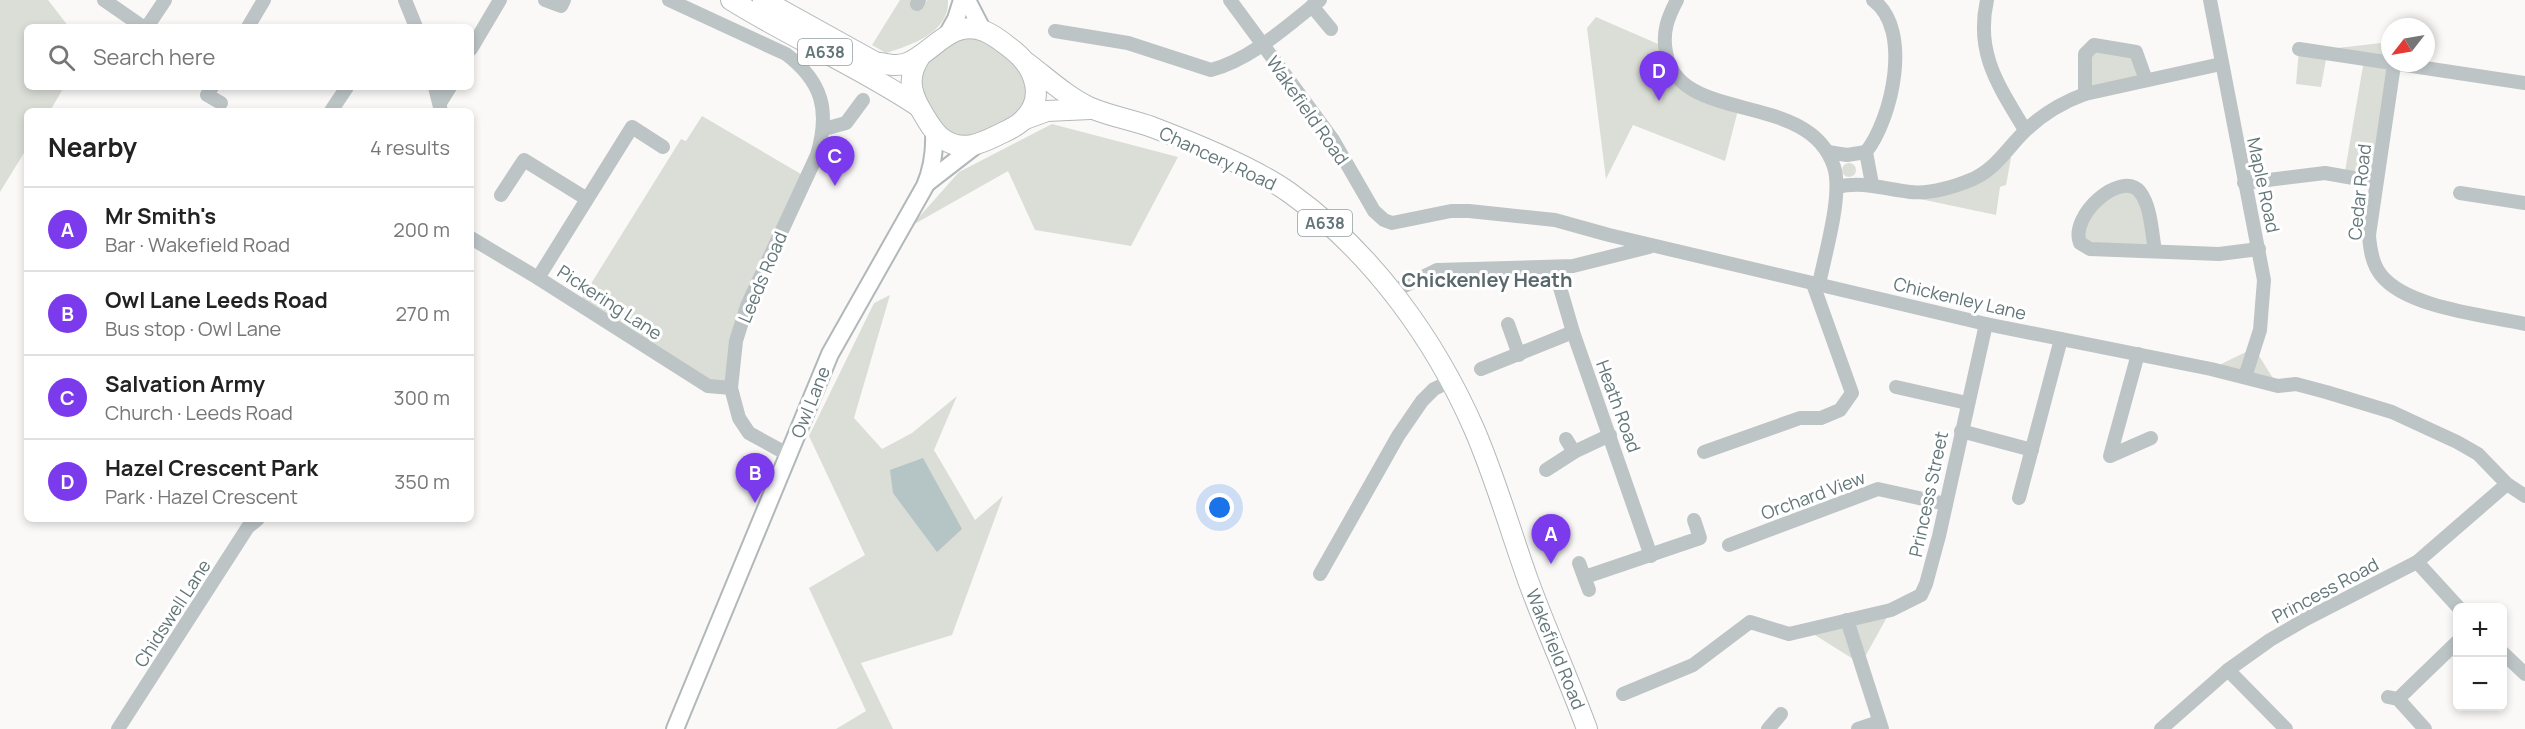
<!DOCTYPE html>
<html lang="en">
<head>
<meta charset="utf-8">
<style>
  :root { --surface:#fff; --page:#f2f2f2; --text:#222; --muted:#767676; --line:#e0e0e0; --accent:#7c3aed }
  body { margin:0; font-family:Manrope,sans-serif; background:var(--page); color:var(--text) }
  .controls { position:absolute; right:18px; bottom:18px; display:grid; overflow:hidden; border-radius:9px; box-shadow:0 3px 9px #0003 }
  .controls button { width:54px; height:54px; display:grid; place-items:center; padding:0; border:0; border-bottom:2px solid var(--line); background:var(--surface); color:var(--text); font:30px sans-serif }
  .compass { position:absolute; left:2381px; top:18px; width:54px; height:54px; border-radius:50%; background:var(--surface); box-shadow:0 3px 9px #0003; rotate:239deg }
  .you { position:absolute; left:1220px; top:508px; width:21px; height:21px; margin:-15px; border:4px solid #fff; border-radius:50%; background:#1a73e8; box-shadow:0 0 0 9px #1a73e833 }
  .badge { display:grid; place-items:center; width:39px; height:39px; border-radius:50%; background:var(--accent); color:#fff; font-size:20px; font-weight:700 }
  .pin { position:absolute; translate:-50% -50px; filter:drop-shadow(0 2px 3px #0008) }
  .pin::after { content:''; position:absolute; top:32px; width:21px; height:18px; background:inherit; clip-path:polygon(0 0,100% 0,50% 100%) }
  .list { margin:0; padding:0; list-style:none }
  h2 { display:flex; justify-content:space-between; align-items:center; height:78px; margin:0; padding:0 24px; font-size:26px }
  h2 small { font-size:20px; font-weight:400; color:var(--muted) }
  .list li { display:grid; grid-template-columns:39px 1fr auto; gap:18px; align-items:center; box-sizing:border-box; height:84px; padding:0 24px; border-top:2px solid var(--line) }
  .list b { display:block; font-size:22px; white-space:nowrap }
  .list p { margin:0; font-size:20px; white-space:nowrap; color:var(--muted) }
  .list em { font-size:20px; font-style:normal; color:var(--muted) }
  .icon { flex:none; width:33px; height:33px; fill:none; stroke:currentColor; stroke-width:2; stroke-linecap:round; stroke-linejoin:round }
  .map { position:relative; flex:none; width:2525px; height:729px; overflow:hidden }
  .search { position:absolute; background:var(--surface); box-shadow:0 3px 9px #0003; left:24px; top:24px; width:450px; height:66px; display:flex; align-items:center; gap:15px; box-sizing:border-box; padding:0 21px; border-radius:9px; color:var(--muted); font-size:22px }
  .panel { position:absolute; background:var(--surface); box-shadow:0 3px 9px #0003; left:24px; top:108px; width:450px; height:414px; border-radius:9px }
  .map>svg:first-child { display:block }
  .green { fill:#dbded7 }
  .water { fill:#b5c4c4 }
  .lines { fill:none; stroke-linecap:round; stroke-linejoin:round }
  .major-casing { stroke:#b1b8ba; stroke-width:20 }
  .highway-casing { stroke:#b3b9ba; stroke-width:22 }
  .minor { stroke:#bdc4c5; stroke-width:14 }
  .major { stroke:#fff; stroke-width:16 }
  .highway { stroke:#fff; stroke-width:20 }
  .labels { text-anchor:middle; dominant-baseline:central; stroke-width:6; stroke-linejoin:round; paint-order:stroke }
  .shield { fill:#fff; stroke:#929fa1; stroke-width:1.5 }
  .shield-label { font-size:16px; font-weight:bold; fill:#637679 }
  .street-label { font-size:18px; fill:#637679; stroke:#fff }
  .neighbourhood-label { font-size:20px; font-weight:bold; fill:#59686b; stroke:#fff }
</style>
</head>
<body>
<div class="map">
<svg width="2525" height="729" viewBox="0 0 2525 729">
  <rect width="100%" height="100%" fill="#faf9f8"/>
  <g class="green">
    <path d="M0 0H48L69 27H27V87H64L50 111H27V148L0 192Z"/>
    <path d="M900 0H911L925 4 927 0H948C950 32 912 45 886 53L872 45Z"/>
    <path d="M1596 17 1665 47 1672 72 1739 106 1725 161 1633 125 1606 179 1587 28Z"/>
    <path d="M965 29 1032 71 1025 119 952 143 911 76Z"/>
    <path d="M2390 42V63L2395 65 2376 182 2344 177 2364 60 2327 54 2321 87 2296 84 2299 49 2311 51Z"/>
    <path d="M2094 45 2136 52 2146 80 2085 94Z"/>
    <path d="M702 116 806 177 747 306 731 388 708 386 579 303 681 139 686 141Z"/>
    <path d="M1052 124 1178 157 1131 246 1035 230 1008 171 911 226 959 172Z"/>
    <path d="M2006 153 2011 158 2006 185 2000 187 1996 215 1920 199 1912 192 1947 188Z"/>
    <circle cx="1849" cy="170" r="7"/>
    <path d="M2134 188 2155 251 2090 249 2079 227 2093 203Z"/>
    <path d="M890 295 854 418 882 449 912 433 957 396 934 450 975 520 1003 496 952 635 861 663 893 729H836L866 711 809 588 865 555 809 436 874 303Z"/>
    <path d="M2254 348 2278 386 2211 369Z"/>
    <path d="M1891 610 1861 664 1807 630Z"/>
  </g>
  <path class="water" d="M923 458 962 529 937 552 893 493 890 470Z"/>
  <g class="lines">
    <g class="major-casing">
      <g id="major">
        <path d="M967 0 983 31"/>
        <path d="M947 35 956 19 962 0"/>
        <path d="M927 183 976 145"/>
        <path d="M675 729 830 354 925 186C933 167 935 151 934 131"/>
      </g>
    </g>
    <g class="highway-casing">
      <g id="highway">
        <path d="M731 0C792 38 858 66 918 106"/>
        <path d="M763 0 875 62C886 64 896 67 907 63 933 53 951 18 984 31 995 35 1005 44 1014 51 1036 69 1046 100 1022 121 1016 127 1006 131 998 135 980 144 962 152 943 139 933 132 927 120 921 110 909 90 908 74 921 55"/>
        <path d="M1027 63C1047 78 1067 97 1091 108 1110 116 1132 120 1152 127 1194 143 1254 167 1290 193 1372 252 1435 339 1475 431 1496 480 1511 533 1529 583 1547 632 1569 680 1587 729"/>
        <path d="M1025 119 1047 111 1090 109"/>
      </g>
    </g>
    <g class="minor">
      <path d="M104 0 143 27"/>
      <path d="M405 0 416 27"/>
      <path d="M545 0 561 6 564 0"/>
      <path d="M669 0 786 54C823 82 830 111 817 155L747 306 736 341 731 388 739 418 749 433 789 455"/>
      <path d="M1230 0 1333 140 1374 211 1384 220 1392 223 1451 211H1469L1555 220 1609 235 1986 324 2211 369 2278 386 2296 384 2326 392 2392 412 2457 442 2478 454 2507 484 2525 496"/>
      <path d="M1677 0C1668 17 1662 32 1666 52 1677 126 1810 89 1834 167 1843 194 1825 254 1819 284"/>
      <path d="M1987 0C1975 54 1999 86 2025 130"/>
      <path d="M2210 0 2264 280 2260 330 2245 377"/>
      <path d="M917 4 919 0"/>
      <path d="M1312 6 1331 29"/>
      <path d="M147 27 165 0"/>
      <path d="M248 27 264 0"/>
      <path d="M1055 31 1128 43 1211 70C1252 59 1287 26 1320 0"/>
      <path d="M471 49 500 0"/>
      <path d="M2299 49 2525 83"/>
      <path d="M2394 65 2369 235C2370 249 2372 264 2381 275 2407 308 2485 315 2525 324"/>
      <path d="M212 87 207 95 221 103"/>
      <path d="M435 87 441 111"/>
      <path d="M2085 94V54L2094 45 2136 52 2146 80"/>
      <path d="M440 103 450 87"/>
      <path d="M331 111 347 87"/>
      <path d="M824 129 846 123 863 100"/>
      <path d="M1828 152 1847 155 1866 152"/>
      <path d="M2244 183 2325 173 2376 182"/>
      <path d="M1872 184 1866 152C1892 119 1913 29 1873 0"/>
      <path d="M1837 187C1863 181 1884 189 1910 192 1930 194 1954 187 1973 179 1997 168 2008 147 2026 130 2043 114 2063 102 2085 94L2221 64"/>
      <path d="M2460 193 2525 203"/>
      <path d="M501 195 524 160 587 199"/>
      <path d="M471 238 538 278 708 386 731 388"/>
      <path d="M2155 251C2152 234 2151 206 2140 192 2121 169 2069 216 2080 243L2090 249 2219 254 2259 249"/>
      <path d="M1554 267 1573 332 1651 556"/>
      <path d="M538 278 632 127 663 147"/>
      <path d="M1392 292 1437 270 1573 266 1649 247"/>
      <path d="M1508 324 1519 355"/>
      <path d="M2138 354 2110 456 2151 438"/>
      <path d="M1481 369 1573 332"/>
      <path d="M1896 387 1967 403"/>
      <path d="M1961 431 2032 450"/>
      <path d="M1566 439 1574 452"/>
      <path d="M1704 452 1800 418H1821L1840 410 1852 393 1813 284"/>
      <path d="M1546 470 1574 452 1610 435"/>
      <path d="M2019 498 2061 339"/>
      <path d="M1729 545 1878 489 1946 504"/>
      <path d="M2417 562 2459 608"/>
      <path d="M1579 563 1589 590"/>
      <path d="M1320 574 1398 436 1422 401 1434 389 1451 381"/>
      <path d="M1585 577 1700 538 1694 520"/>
      <path d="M1847 620 1882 729"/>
      <path d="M2502 652 2525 674"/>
      <path d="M2228 670 2286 729"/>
      <path d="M1623 694 1693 665 1750 622 1789 634 1891 610 1921 595 1926 584 1939 536 1986 324"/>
      <path d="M2388 697 2398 699 2425 729"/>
      <path d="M2398 699 2458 641"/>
      <path d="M118 729 248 527 258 519"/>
      <path d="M1768 729 1781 714"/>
      <path d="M1858 729 1879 722"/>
      <path d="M2161 729 2228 670 2270 640 2306 619 2417 562 2507 484"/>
    </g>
    <use href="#major" class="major"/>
    <use href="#highway" class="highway"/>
  </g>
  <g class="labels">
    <g class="shield">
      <rect x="798" y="39" width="54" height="26" rx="4.5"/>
      <rect x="1298" y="210" width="54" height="26" rx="4.5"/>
    </g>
    <g class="shield-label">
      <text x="825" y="52">A638</text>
      <text x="1325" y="223">A638</text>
    </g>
    <g class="street-label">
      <text transform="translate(1308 110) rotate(55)">Wakefield Road</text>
      <text transform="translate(1218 158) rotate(25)">Chancery Road</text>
      <text transform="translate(2264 185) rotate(78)">Maple Road</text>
      <text transform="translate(2359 192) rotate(-84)">Cedar Road</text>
      <text transform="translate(762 277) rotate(-67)">Leeds Road</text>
      <text transform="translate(1960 298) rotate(13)">Chickenley Lane</text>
      <text transform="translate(610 302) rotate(33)">Pickering Lane</text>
      <text transform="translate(810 402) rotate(-68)">Owl Lane</text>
      <text transform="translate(1619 406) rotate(70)">Heath Road</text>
      <text transform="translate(1928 494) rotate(-78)">Princess Street</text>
      <text transform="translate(1813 495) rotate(-20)">Orchard View</text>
      <text transform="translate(2325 590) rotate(-28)">Princess Road</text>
      <text transform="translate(172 613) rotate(-57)">Chidswell Lane</text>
      <text transform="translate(1556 649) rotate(68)">Wakefield Road</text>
    </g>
    <g class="neighbourhood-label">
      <text x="1487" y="279">Chickenley Heath</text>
    </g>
  </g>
</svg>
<div class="controls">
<button>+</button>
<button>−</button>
</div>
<svg class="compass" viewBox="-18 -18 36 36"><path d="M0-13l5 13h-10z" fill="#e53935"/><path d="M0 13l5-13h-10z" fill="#767676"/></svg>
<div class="you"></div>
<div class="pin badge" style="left:1551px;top:564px">A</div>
<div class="pin badge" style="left:755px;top:503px">B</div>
<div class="pin badge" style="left:835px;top:186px">C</div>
<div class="pin badge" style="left:1659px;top:101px">D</div>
<div class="search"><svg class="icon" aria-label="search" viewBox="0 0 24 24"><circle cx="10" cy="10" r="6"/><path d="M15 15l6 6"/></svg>Search here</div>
<section class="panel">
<h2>Nearby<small>4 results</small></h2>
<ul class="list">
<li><span class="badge">A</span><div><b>Mr Smith's</b><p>Bar · Wakefield Road</p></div><em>200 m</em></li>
<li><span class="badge">B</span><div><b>Owl Lane Leeds Road</b><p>Bus stop · Owl Lane</p></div><em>270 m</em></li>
<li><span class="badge">C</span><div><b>Salvation Army</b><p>Church · Leeds Road</p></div><em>300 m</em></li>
<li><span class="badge">D</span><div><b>Hazel Crescent Park</b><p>Park · Hazel Crescent</p></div><em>350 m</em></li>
</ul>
</section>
</div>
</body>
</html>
